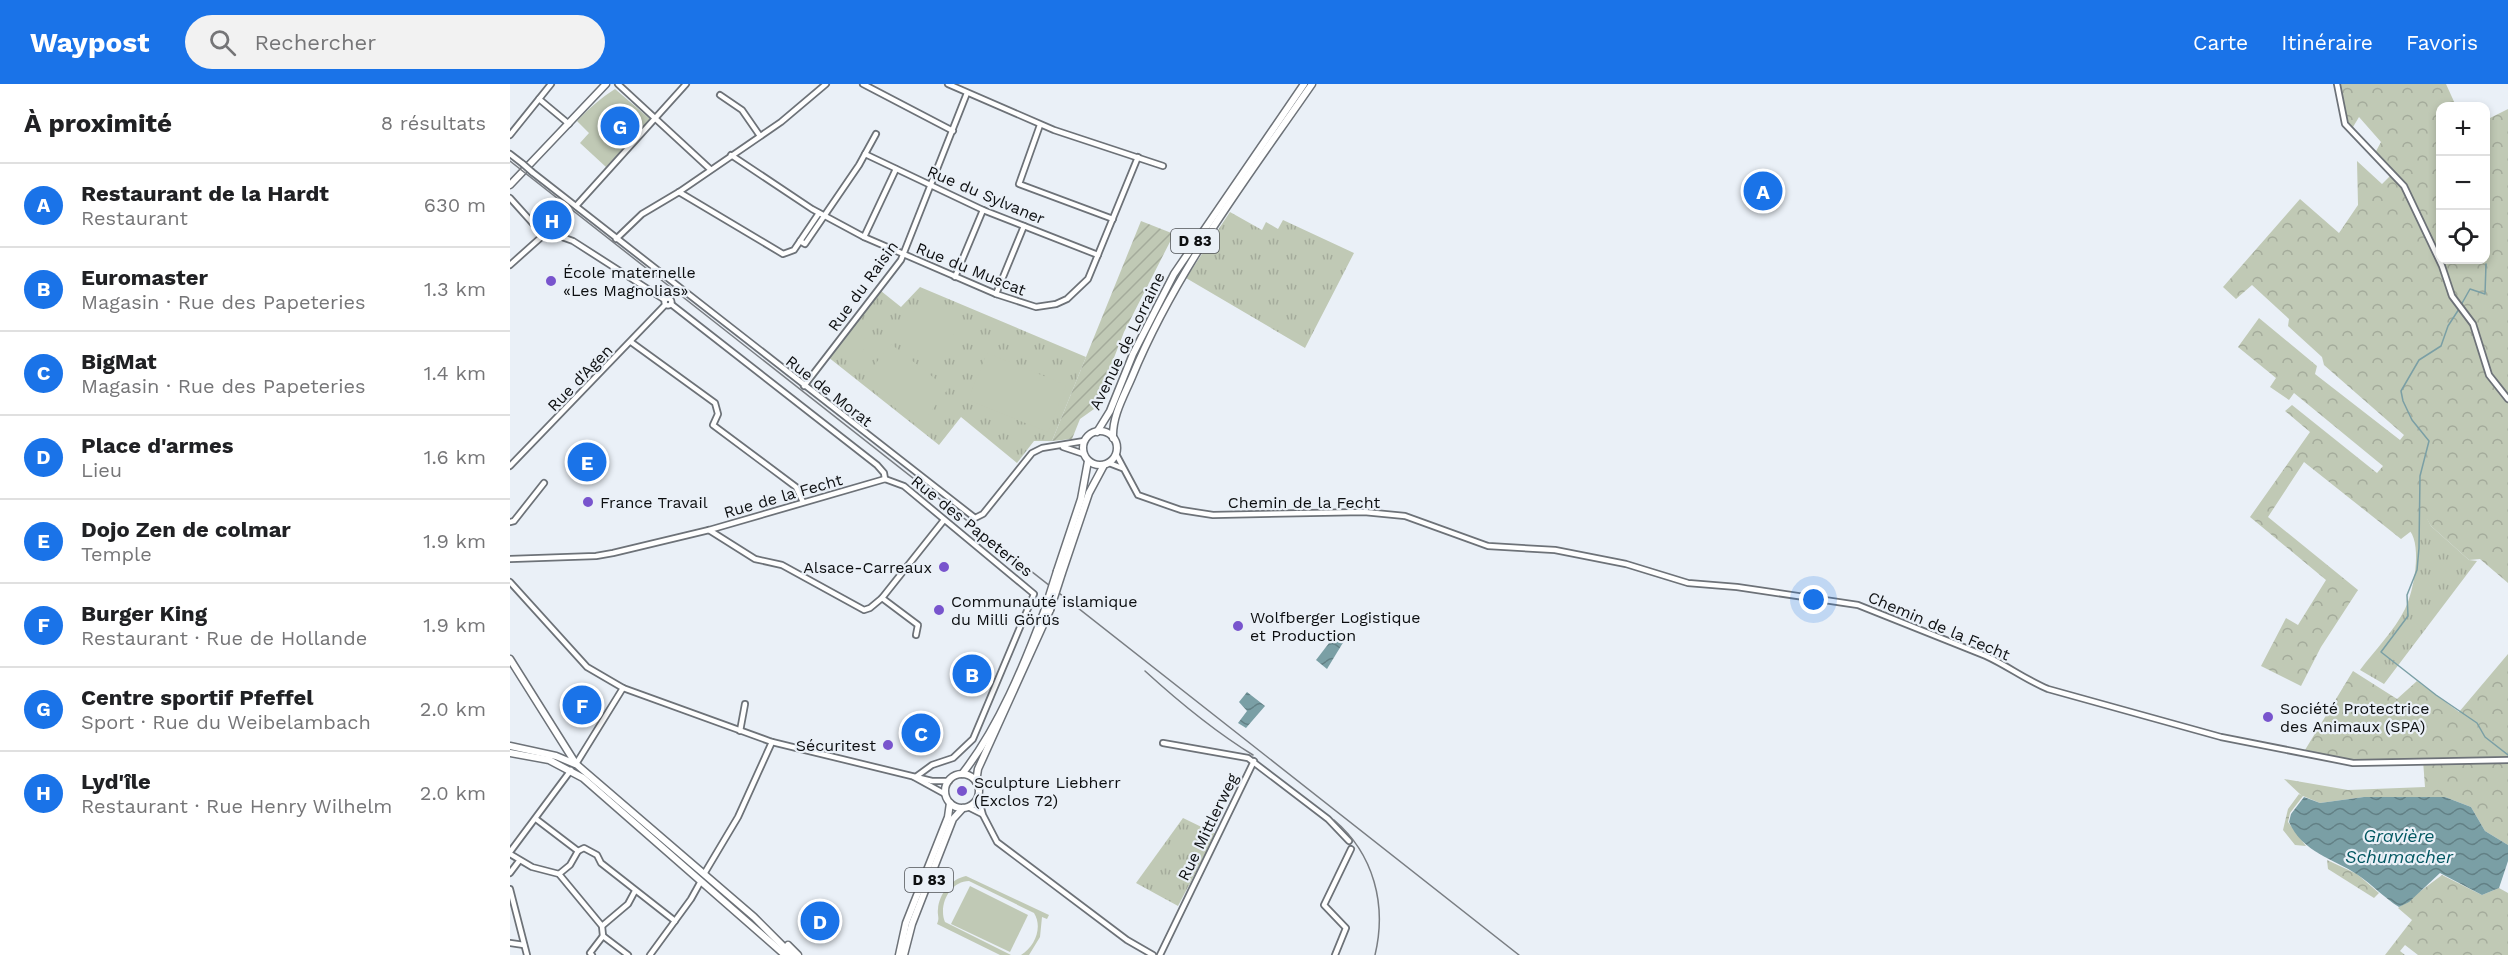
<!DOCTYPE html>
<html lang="fr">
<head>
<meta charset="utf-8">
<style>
  :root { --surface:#fff; --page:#f2f2f2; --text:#202124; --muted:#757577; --line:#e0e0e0; --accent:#1a73e8 }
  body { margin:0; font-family:"Work Sans",sans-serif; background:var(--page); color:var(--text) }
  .controls { position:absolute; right:18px; top:18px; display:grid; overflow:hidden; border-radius:12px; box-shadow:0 3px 9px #0003 }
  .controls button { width:54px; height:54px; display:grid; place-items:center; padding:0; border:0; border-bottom:2px solid var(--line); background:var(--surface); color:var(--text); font:30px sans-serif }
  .you { position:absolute; left:1304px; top:516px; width:21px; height:21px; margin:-15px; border:4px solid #fff; border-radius:50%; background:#1a73e8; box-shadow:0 0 0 9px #1a73e833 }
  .badge { display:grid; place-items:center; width:39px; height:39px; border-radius:50%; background:var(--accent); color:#fff; font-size:20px; font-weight:700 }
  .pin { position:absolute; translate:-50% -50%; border:3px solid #fff; box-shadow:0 2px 6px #0006 }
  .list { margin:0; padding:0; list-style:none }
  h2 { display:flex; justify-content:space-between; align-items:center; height:78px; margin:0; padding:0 24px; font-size:26px }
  h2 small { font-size:20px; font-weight:400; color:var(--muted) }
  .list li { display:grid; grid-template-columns:39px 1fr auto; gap:18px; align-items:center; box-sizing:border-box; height:84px; padding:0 24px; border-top:2px solid var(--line) }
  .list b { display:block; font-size:22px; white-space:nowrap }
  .list p { margin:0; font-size:20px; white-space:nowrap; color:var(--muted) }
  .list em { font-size:20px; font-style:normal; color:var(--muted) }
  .icon { flex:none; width:33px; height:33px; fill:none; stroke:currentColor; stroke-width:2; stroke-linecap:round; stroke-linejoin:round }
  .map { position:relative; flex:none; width:1998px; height:871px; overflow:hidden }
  header { display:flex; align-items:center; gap:36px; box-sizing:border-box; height:84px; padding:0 30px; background:var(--accent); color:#fff }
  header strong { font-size:28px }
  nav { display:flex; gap:33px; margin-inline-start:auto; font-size:21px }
  .search { width:420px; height:54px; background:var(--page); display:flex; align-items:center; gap:15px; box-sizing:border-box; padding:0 21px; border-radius:33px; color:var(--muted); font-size:22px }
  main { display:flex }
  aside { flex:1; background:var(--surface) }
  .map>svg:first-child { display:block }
  .grass { fill:url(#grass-tufts) }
  .forest { fill:url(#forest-crowns) }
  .park { fill:#c0c9b5 }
  .garden { fill:url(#garden-furrows) }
  .water { fill:url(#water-waves) }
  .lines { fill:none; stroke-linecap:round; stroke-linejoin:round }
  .stream { stroke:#7a9fa5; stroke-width:1.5 }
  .minor-casing { stroke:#6d7278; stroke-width:8 }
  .major-casing { stroke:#6d7278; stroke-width:9 }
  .minor { stroke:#fff; stroke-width:4.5 }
  .major { stroke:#fff; stroke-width:6 }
  .rail { stroke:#7a7e83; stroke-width:1.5 }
  .minor-bridge-casing { stroke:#6d7278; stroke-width:8; stroke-linecap:butt }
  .major-bridge-casing { stroke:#6d7278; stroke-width:9; stroke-linecap:butt }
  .minor-bridge { stroke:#fff; stroke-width:4.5 }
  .major-bridge { stroke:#fff; stroke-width:6 }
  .poi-dot { fill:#7854cd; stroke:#eaf0f7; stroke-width:2 }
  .labels { text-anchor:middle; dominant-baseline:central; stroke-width:4.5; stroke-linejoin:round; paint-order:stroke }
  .shield { fill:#eaf0f7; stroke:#4f5256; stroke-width:1.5 }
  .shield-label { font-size:15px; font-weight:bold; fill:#0d0f11 }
  .street-label { font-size:16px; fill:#0d0f11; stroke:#eaf0f7 }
  .poi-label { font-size:16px; fill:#0d0f11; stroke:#eaf0f7; text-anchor:start }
  .water-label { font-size:18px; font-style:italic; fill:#015761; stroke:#eaf0f7 }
</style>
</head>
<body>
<header>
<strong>Waypost</strong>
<div class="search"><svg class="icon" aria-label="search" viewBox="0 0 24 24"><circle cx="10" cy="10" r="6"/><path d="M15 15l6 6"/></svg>Rechercher</div>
<nav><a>Carte</a><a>Itinéraire</a><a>Favoris</a></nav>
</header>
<main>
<aside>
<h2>À proximité<small>8 résultats</small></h2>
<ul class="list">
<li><span class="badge">A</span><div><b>Restaurant de la Hardt</b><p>Restaurant</p></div><em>630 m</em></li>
<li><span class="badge">B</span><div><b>Euromaster</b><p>Magasin · Rue des Papeteries</p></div><em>1.3 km</em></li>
<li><span class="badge">C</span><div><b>BigMat</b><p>Magasin · Rue des Papeteries</p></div><em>1.4 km</em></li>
<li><span class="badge">D</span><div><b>Place d'armes</b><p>Lieu</p></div><em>1.6 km</em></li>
<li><span class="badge">E</span><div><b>Dojo Zen de colmar</b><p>Temple</p></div><em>1.9 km</em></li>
<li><span class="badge">F</span><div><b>Burger King</b><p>Restaurant · Rue de Hollande</p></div><em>1.9 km</em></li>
<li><span class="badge">G</span><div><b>Centre sportif Pfeffel</b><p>Sport · Rue du Weibelambach</p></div><em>2.0 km</em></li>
<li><span class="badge">H</span><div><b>Lyd'île</b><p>Restaurant · Rue Henry Wilhelm</p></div><em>2.0 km</em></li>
</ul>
</aside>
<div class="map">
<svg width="1998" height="871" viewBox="0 0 1998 871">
  <defs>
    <pattern id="grass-tufts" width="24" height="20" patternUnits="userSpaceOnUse" patternTransform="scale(1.5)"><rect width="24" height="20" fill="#c0c9b5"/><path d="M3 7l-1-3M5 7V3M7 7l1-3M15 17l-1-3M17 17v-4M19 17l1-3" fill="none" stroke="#a4ab9b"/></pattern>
    <pattern id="forest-crowns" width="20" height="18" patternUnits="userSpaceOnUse" patternTransform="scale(1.5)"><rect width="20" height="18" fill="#c0c9b5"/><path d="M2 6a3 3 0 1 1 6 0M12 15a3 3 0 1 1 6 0" fill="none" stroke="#a4ab9b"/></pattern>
    <pattern id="garden-furrows" width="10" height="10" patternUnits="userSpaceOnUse" patternTransform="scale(1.5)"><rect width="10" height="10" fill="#c0c9b5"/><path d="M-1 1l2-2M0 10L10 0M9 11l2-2" fill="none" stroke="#a4ab9b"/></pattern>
    <pattern id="water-waves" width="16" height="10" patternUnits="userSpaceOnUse" patternTransform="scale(1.5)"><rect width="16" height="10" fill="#7a9fa5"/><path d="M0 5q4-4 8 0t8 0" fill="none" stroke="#628085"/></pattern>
  </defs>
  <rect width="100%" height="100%" fill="#eaf0f7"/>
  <g class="grass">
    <path d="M720 128 752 146 756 138 768 145 773 136 844 169 795 264 676 194Z"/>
    <path d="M410 203 576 273 542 357H524L507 379 451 333 429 361 318 273 371 207 391 223Z"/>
    <path d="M1917 434 1921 442 1959 476 1967 477 1874 600 1850 586C1864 567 1885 546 1895 525 1904 507 1912 463 1900 447Z"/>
    <path d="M673 734 706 750 668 822 626 799Z"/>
  </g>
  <g class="forest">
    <path d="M1830 0H1936L1946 22H1930V176H1976V36L1998 25V499L1970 475 1959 476 1921 442 1917 435 1891 455 1794 378 1758 433 1848 506 1811 563 1791 602 1751 582 1776 534 1788 541 1816 496 1740 433 1800 348 1775 327 1782 321 1867 389 1873 382 1784 309 1779 316 1760 303 1766 294 1728 263 1749 234 1807 282 1805 290 1890 356 1894 351 1814 281 1812 273 1778 242 1779 235 1742 201 1726 215 1713 203 1790 115 1829 149 1848 121 1847 77 1872 100 1884 88 1865 69 1871 58 1849 33 1843 43 1840 42 1833 26Z"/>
    <path d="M1998 570V761L1975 747 1961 723 1935 713H1854L1810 719 1793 712 1780 729 1778 738 1796 762 1785 761 1773 746 1778 725 1789 710 1792 712 1774 695 1838 706 1915 703 1913 676 1842 677 1795 666 1843 587 1887 615 1907 597 1949 628Z"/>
    <path d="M1817 776 1847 790 1869 809 1864 814 1818 785Z"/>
    <path d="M1932 791 1972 811 1989 804 1998 809V871H1908L1895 861 1890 867 1895 871H1875L1902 836 1888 824Z"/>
  </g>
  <g class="park">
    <path d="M105 5 140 35 96 83 70 59 79 49 67 37C78 25 91 14 105 5Z"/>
    <path d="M418 210 454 238 426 273 390 246Z"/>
    <path d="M343 245 360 258 342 281 326 268Z"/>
    <path d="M381 260 438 305 409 343 352 297Z"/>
    <path d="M477 269 556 301 538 348 458 316Z"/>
    <path d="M456 792 539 831 537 835 532 833 530 853 519 871H511C525 863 533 843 524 829L459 797C440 797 428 821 435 838L501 871H490L427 840C430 833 427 832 428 825 429 810 441 795 456 792Z"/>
    <path d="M460 802 518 831 500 868 441 840Z"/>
  </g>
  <path class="garden" d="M631 137 664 150 614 248 584 325 570 335 562 355 542 357Z"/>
  <g class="water">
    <path d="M826 550 834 557 817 585 806 576Z"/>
    <path d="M737 608 755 622 736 644 728 639 737 627 729 618Z"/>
    <path d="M1794 713 1810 719 1854 713H1935L1961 723 1975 747 1998 761V777L1989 804 1972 811 1930 789 1899 818 1889 823C1874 814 1863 801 1848 791 1823 774 1793 769 1779 738L1781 730Z"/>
  </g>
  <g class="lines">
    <g class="stream">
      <path d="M1951 221 1960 205 1975 210 1976 180"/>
      <path d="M1949 225 1938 242 1931 262 1909 276 1891 307 1893 317 1902 336 1919 357 1910 392 1909 464 1907 486 1897 511 1898 532 1871 568 1926 611 1967 639 1975 653 1998 671"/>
    </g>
    <g class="minor-casing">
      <g id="minor">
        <path d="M108 0 200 85"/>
        <path d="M353 0 443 47"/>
        <path d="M438 0 544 46 653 82"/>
        <path d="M1827 0 1835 40 1894 102 1932 182 1942 212 1963 240 1979 291 1998 315"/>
        <path d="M210 11 232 26 250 52"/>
        <path d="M29 15 59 40"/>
        <path d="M530 41 509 100 603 135"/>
        <path d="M0 51 41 0"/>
        <path d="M0 70 13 80"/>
        <path d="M355 70 473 126 588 171"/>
        <path d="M221 71 302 125 354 153 486 210 526 223 546 220 557 215 578 195 628 73"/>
        <path d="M22 88 465 434 473 430 522 369 532 364 574 357"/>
        <path d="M169 108 273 170 284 166 309 129"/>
        <path d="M0 114 27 144 63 157 155 216"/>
        <path d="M66 122 176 0"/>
        <path d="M354 153 386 85"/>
        <path d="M106 155 132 130 169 108 271 38 316 0"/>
        <path d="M290 157 295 160 349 81 366 50"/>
        <path d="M0 181 56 131"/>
        <path d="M445 193 473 126"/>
        <path d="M486 210 514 142"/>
        <circle cx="158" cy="218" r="3.5"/>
        <path d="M161 220 367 381 374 389 375 395"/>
        <path d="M121 258 205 319 208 330 203 341 286 403 293 418"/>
        <path d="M294 302 391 176 457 9"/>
        <path d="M553 363 574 370"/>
        <path d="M606 370 628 411 671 426 703 431 854 428 895 432 978 462 1045 466 1116 480 1178 499 1227 503 1348 521 1476 572C1498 582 1516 596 1538 605L1711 653 1843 679 1998 676"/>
        <path d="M599 379 612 384"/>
        <path d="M0 382 155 221"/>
        <path d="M375 395 394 402 524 510 463 655 443 674 422 681 407 692"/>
        <path d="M0 438 4 437 34 399"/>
        <path d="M199 446 245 475 272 481 354 526 360 524 372 514 434 436"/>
        <path d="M0 475 86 472 103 469 199 446 375 395"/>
        <path d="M0 498 77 583 113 604 262 658 422 697H439"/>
        <path d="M372 514 408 541 406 551"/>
        <path d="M230 647 235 620"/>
        <path d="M653 659 738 674 818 735 839 757"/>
        <path d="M66 680 113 604"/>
        <path d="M404 693 435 710"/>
        <path d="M468 713 473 731 487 758 617 856 643 871"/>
        <path d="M458 723 472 730"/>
        <path d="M26 735 68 767 74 764 87 771 91 779 165 837"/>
        <path d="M0 768 61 686"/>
        <path d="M0 770 22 783 49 790 92 842 93 852"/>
        <path d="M0 789 9 777"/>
        <path d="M49 790 60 781 68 767"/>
        <path d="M194 790 228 733 262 658"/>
        <path d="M0 805 17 871"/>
        <path d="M92 842 118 820 125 807"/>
        <path d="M0 859 14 861"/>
        <path d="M82 871 80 869 93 852 118 871"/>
        <path d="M140 871 181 815 191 797"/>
        <path d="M650 871 744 677"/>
        <path d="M825 871 836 844 814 821 841 765"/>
      </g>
    </g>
    <g class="major-casing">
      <g id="major">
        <path d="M0 101 96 0"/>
        <circle cx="590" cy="364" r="17"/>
        <path d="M587 348 600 327 623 270 664 190 794 0"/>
        <path d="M603 354C602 332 614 312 622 293 666 186 737 94 802 0"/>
        <path d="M547 487 571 415 578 377"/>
        <path d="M552 489 579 409 594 381"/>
        <path d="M0 575 66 680 244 833 282 871"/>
        <path d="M0 662 46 672 65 680"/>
        <path d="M0 669 39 676 73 694 275 871"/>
        <path d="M452 690C488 645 515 579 535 525"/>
        <circle cx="452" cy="707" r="17"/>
        <path d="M466 698 468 685 540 526"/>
        <path d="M278 861 288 871"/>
        <path d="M389 871 396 839 438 733 440 719"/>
        <path d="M394 871 402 840 443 735 453 724"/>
      </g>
    </g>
    <use href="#minor" class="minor"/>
    <use href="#major" class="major"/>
    <g class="rail">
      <path d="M0 77 1009 871"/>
      <path d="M635 587C669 618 704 647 743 671"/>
      <path d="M824 736C864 770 877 821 865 871"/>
    </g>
    <g class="minor-bridge-casing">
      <path id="minor-bridge" d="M13 80 22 88"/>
    </g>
    <g class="major-bridge-casing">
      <g id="major-bridge">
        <path d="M535 525 547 487"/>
        <path d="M540 526 552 489"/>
      </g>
    </g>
    <use href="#minor-bridge" class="minor-bridge"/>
    <use href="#major-bridge" class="major-bridge"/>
  </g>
  <g class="poi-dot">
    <circle cx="41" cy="197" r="6"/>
    <circle cx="78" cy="418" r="6"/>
    <circle cx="434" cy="483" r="6"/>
    <circle cx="429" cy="526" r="6"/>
    <circle cx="728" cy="542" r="6"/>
    <circle cx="1758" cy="633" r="6"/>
    <circle cx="378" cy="661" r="6"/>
    <circle cx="452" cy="707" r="6"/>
  </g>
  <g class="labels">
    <g class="shield">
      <rect x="661" y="145" width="48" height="24" rx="4.5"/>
      <rect x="395" y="784" width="48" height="24" rx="4.5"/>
    </g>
    <g class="shield-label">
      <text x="685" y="157">D 83</text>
      <text x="419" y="796">D 83</text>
    </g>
    <g class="street-label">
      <text transform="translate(476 111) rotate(23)">Rue du Sylvaner</text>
      <text transform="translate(461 185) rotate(22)">Rue du Muscat</text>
      <text transform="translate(353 202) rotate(-54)">Rue du Raisin</text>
      <text transform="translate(617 257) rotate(-64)">Avenue de Lorraine</text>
      <text transform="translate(70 294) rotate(-46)">Rue d'Agen</text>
      <text transform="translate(319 307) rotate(38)">Rue de Morat</text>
      <text transform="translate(273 412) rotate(-16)">Rue de la Fecht</text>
      <text x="794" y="418">Chemin de la Fecht</text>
      <text transform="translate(462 442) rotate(39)">Rue des Papeteries</text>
      <text transform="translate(1429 542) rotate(23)">Chemin de la Fecht</text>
      <text transform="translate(698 743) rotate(-64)">Rue Mittlerweg</text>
    </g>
    <g class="poi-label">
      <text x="53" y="188">École maternelle<tspan x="53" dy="18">«Les Magnolias»</tspan></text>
      <text x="90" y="418">France Travail</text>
      <text x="422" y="483" text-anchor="end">Alsace-Carreaux</text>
      <text x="441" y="517">Communauté islamique<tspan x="441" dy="18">du Milli Görüs</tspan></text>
      <text x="740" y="533">Wolfberger Logistique<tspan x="740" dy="18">et Production</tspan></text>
      <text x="1770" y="624">Société Protectrice<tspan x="1770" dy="18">des Animaux (SPA)</tspan></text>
      <text x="366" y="661" text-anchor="end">Sécuritest</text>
      <text x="464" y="698">Sculpture Liebherr<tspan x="464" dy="18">(Exclos 72)</tspan></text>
    </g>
    <g class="water-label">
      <text x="1889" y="751">Gravière<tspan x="1889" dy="21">Schumacher</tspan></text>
    </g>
  </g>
</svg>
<div class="controls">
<button>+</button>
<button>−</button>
<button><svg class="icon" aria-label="locate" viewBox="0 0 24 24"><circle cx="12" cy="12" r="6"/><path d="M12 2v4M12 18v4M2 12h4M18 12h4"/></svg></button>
</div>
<div class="you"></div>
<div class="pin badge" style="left:1253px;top:107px">A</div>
<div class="pin badge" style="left:462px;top:590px">B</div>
<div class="pin badge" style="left:411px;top:649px">C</div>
<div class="pin badge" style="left:310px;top:837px">D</div>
<div class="pin badge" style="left:77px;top:378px">E</div>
<div class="pin badge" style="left:72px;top:621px">F</div>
<div class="pin badge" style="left:110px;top:42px">G</div>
<div class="pin badge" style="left:42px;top:136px">H</div>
</div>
</main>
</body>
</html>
